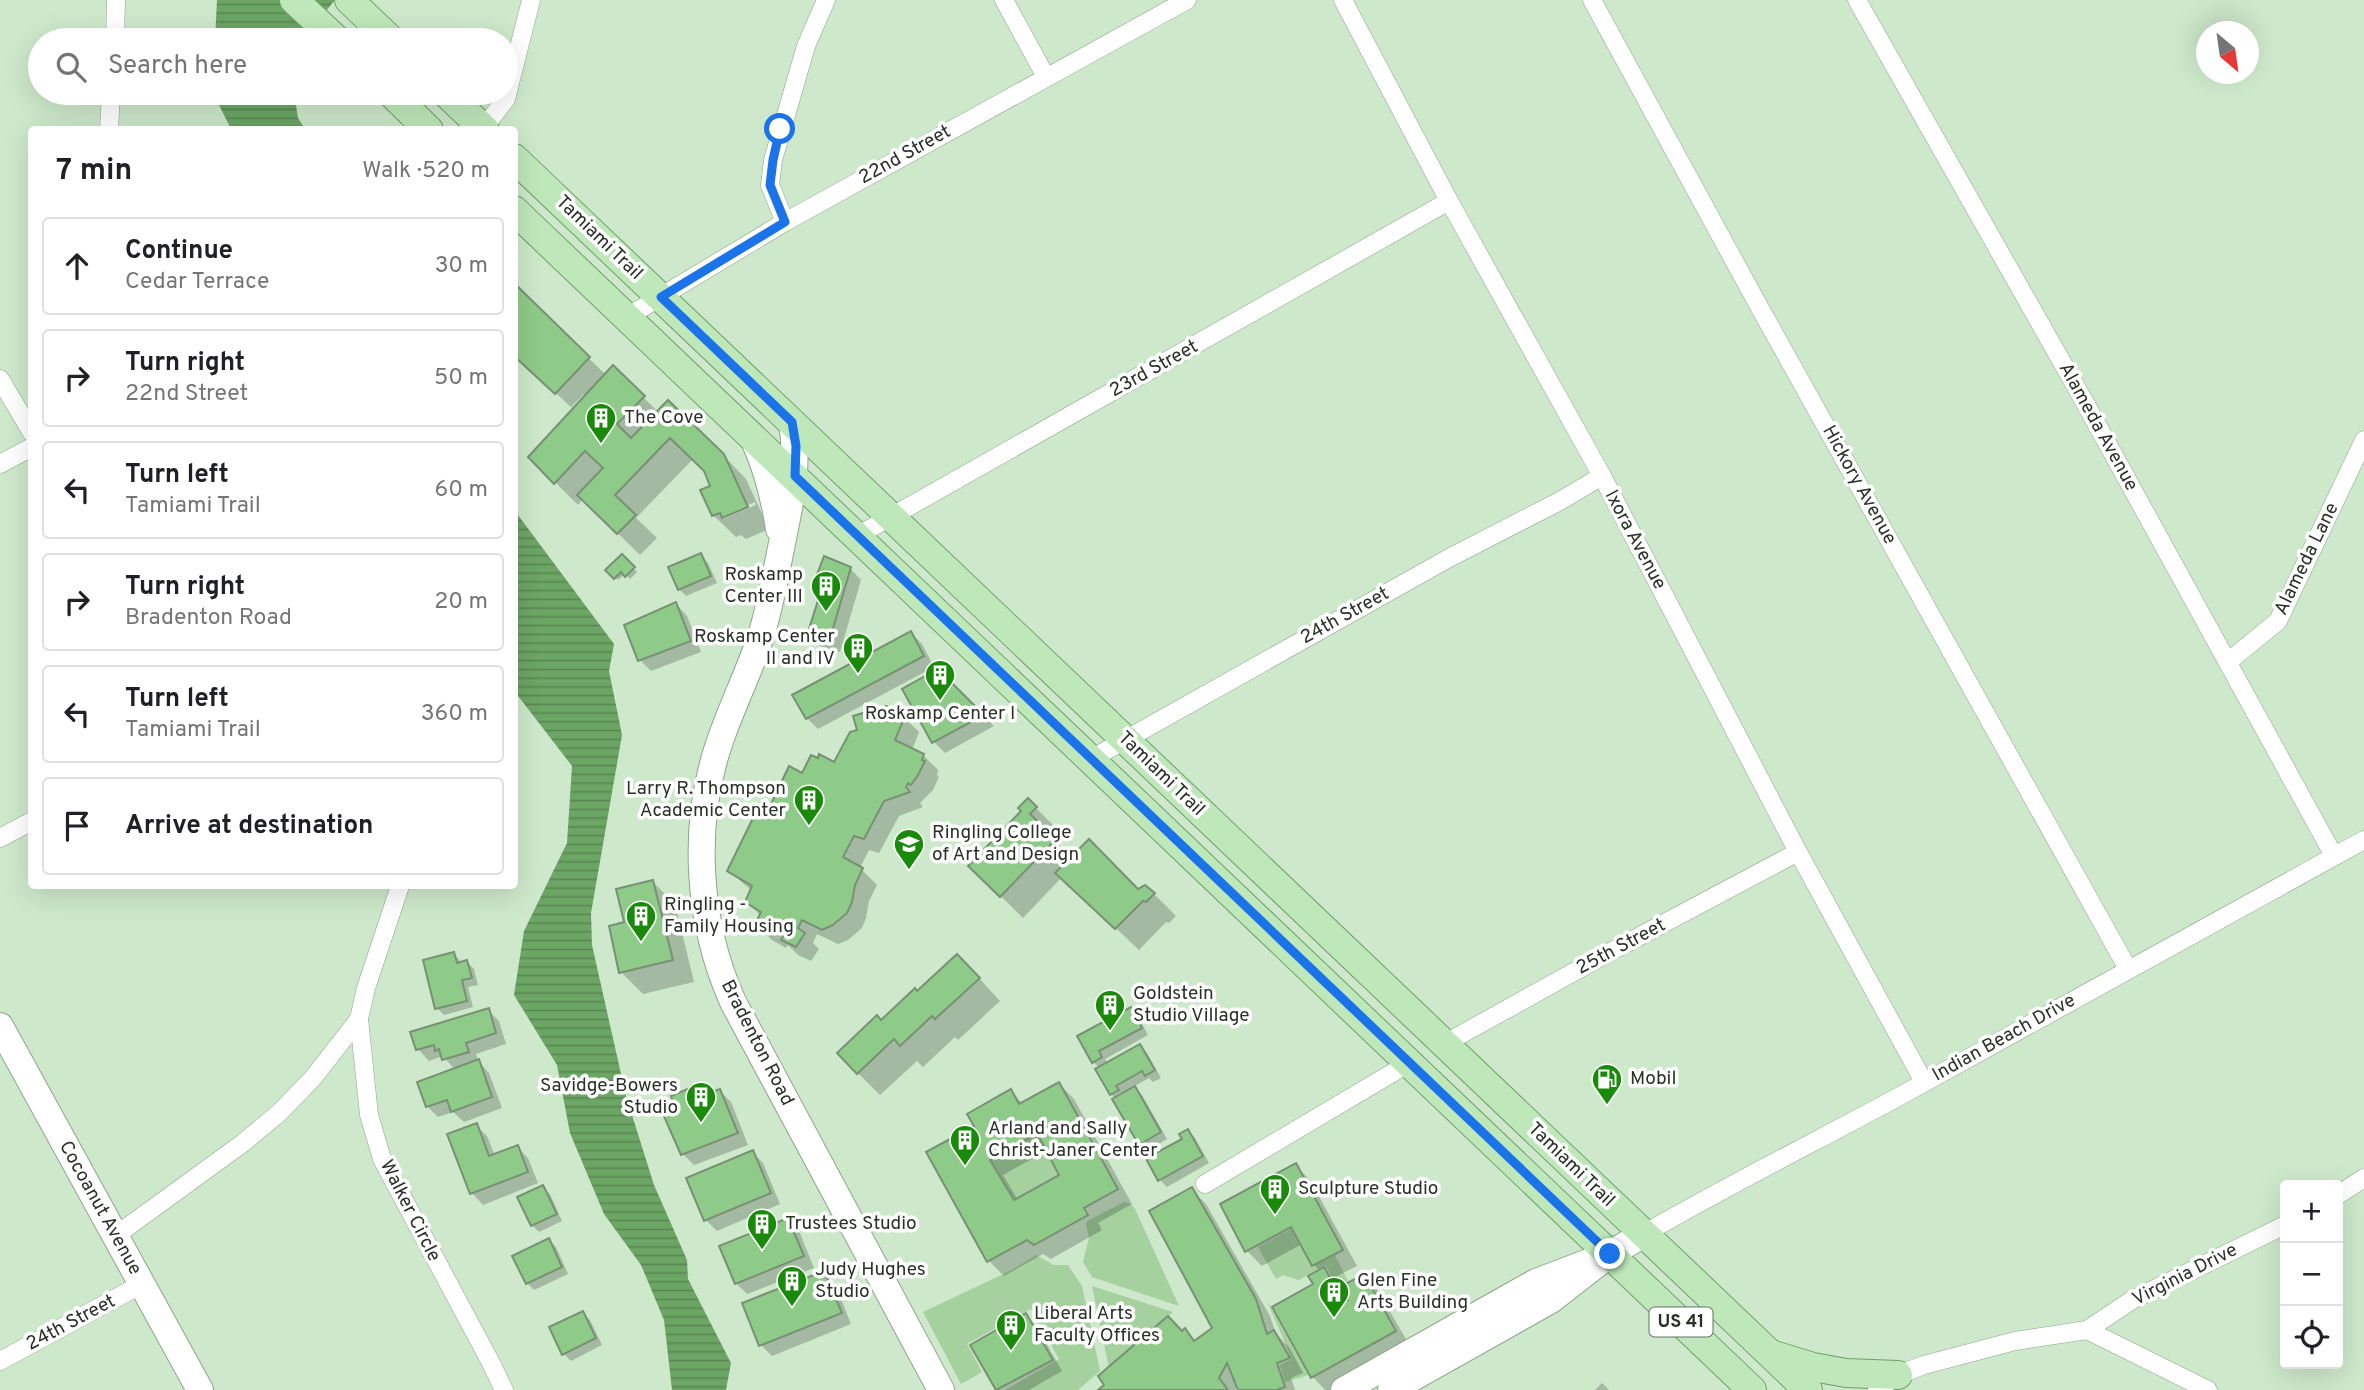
<!DOCTYPE html>
<html lang="en">
<head>
<meta charset="utf-8">
<style>
  :root { --surface:#fff; --page:#f6f6f6; --text:#202124; --muted:#757577; --line:#e0e0e0 }
  body { margin:0; font-family:Overpass,sans-serif; background:var(--page); color:var(--text) }
  .controls { position:absolute; right:21px; bottom:21px; display:grid; overflow:hidden; border-radius:7px; box-shadow:0 7px 28px #0002 }
  .controls button { width:63px; height:63px; display:grid; place-items:center; padding:0; border:0; border-bottom:2px solid var(--line); background:var(--surface); color:var(--text); font:35px sans-serif }
  .compass { position:absolute; left:2196px; top:21px; width:63px; height:63px; border-radius:50%; background:var(--surface); box-shadow:0 7px 28px #0002; rotate:151deg }
  .stop { position:absolute; width:21px; height:21px; margin:-16px; border:5px solid #1a73e8; border-radius:50%; background:#fff }
  .stop.end { background:#1a73e8; border-color:#fff; box-shadow:0 2px 7px #0008 }
  .list { margin:0; padding:0; list-style:none }
  h2 { display:flex; justify-content:space-between; align-items:center; height:91px; margin:0; padding:0 28px; font-size:30px }
  h2 small { font-size:23px; font-weight:400; color:var(--muted) }
  .list li { display:grid; grid-template-columns:46px 1fr auto; gap:21px; align-items:center; box-sizing:border-box; height:98px; margin:0 14px 14px; padding:0 14px; border:2px solid var(--line); border-radius:7px }
  .list b { display:block; font-size:26px; white-space:nowrap }
  .list p { margin:0; font-size:23px; white-space:nowrap; color:var(--muted) }
  .list em { font-size:23px; font-style:normal; color:var(--muted) }
  .icon { flex:none; width:38px; height:38px; fill:none; stroke:currentColor; stroke-width:2; stroke-linecap:round; stroke-linejoin:round }
  .map { position:relative; flex:none; width:2364px; height:1390px; overflow:hidden }
  .search { position:absolute; background:var(--surface); box-shadow:0 7px 28px #0002; left:28px; top:28px; width:490px; height:77px; display:flex; align-items:center; gap:18px; box-sizing:border-box; padding:0 24px; border-radius:38px; color:var(--muted); font-size:26px }
  .panel { position:absolute; background:var(--surface); box-shadow:0 7px 28px #0002; left:28px; top:126px; width:490px; height:763px; border-radius:7px }
  .map>svg:first-child { display:block }
  .grass { fill:#a4d19e }
  .water { fill:url(#water-rules) }
  .shadow { fill:#0003; fill-rule:evenodd }
  .building { fill:#8fcb88; stroke:#789175; stroke-width:2; fill-rule:evenodd }
  .lines { fill:none; stroke-linecap:round; stroke-linejoin:round }
  .street-casing { stroke:#8da689; stroke-width:19 }
  .secondary-casing { stroke:#8da689; stroke-width:28 }
  .primary-casing { stroke:#6e9f68; stroke-width:30 }
  .street { stroke:#fff; stroke-width:18 }
  .secondary { stroke:#fff; stroke-width:26 }
  .primary { stroke:#bfe8ba; stroke-width:28 }
  .route { stroke:#1a73e8; stroke-width:9 }
  .labels { text-anchor:middle; dominant-baseline:central; stroke-width:7; stroke-linejoin:round; paint-order:stroke }
  .shield { fill:#fff; stroke:#687067; stroke-width:2 }
  .shield-label { font-size:18px; font-weight:bold; fill:#283226 }
  .street-label { font-size:19px; fill:#283226; stroke:#fff }
  .poi-label { font-size:19px; fill:#283226; stroke:#fff; text-anchor:start }
</style>
</head>
<body>
<div class="map">
<svg width="2364" height="1390" viewBox="0 0 2364 1390">
  <defs>
    <pattern id="water-rules" width="6" height="5" patternUnits="userSpaceOnUse" patternTransform="scale(1.75)"><rect width="6" height="5" fill="#6ca665"/><path d="M0 2.5h6" fill="none" stroke="#598853"/></pattern>
  </defs>
  <rect width="100%" height="100%" fill="#cde8ca"/>
  <g class="grass">
    <path d="M1037 1133 1059 1175 1014 1200 990 1160Z"/>
    <path d="M1124 1202 1131 1204 1135 1209 1179 1306 1092 1277 1083 1262 1089 1238 1086 1224 1087 1221Z"/>
    <path d="M1291 1229 1312 1267 1335 1255 1348 1281 1338 1287 1325 1265 1299 1280 1283 1275 1276 1279 1258 1247Z"/>
    <path d="M1036 1255 1054 1265H1068L1082 1286 1100 1371 1078 1390H1005L1059 1359 1031 1309 967 1344 982 1372 961 1384 923 1312 1012 1270Z"/>
    <path d="M1092 1286 1173 1312 1109 1368Z"/>
    <path d="M1266 1299 1308 1375 1285 1382 1280 1365 1292 1359Z"/>
  </g>
  <g class="water">
    <path d="M217 0H335L302 40H215Z"/>
    <path d="M213 93H294L298 118 305 129H231Z"/>
    <path d="M515 511 614 644 609 671 622 735 591 913 592 945 626 1096 654 1185 687 1260 688 1279 731 1363 726 1390H672L664 1320 641 1265 604 1214 570 1133 557 1065 514 995 524 931 567 843 572 766 515 692Z"/>
  </g>
  <g class="shadow">
    <path d="M514 285 606 375 613 367 658 412 723 455 746 479 769 529 746 539 741 535 736 537 713 515 712 486 706 472 693 459 636 518 657 538 640 555 583 499 578 505 530 457 586 396 584 394 571 407 514 355ZM755 502 756 505 723 519V516Z"/>
    <path d="M622 556 637 572 630 579 625 574 618 580 608 570Z"/>
    <path d="M701 556 708 563 717 583 686 596 679 589Z"/>
    <path d="M850 568 861 580 840 652 820 646 809 635 822 596 814 588Z"/>
    <path d="M676 604 687 616 701 652 651 671 640 660Z"/>
    <path d="M911 633 922 644 934 667 818 729 807 718Z"/>
    <path d="M938 672 994 726 945 753 934 742 905 690Z"/>
    <path d="M904 717 919 732 912 750 923 755 938 770 937 775 939 777 933 790 920 803 923 807 899 816 879 853 869 850 860 868 877 885 869 901 866 918 862 928 848 940 838 944 817 934 813 943 819 949 811 961 798 955 788 945 786 948 772 940 757 925 761 916 747 902 752 891 729 871 766 820 802 775 835 764Z"/>
    <path d="M1028 800 1058 830 1051 837 1072 858 1138 891 1154 894 1176 916 1169 923 1166 922 1139 950 1062 877 1023 918 970 866 1023 811Z"/>
    <path d="M653 882 675 904 694 982 643 994 621 972Z"/>
    <path d="M454 954 462 963 467 962 474 969 478 985 468 987 473 1007 444 1015 437 1008Z"/>
    <path d="M979 978 1000 1001 958 1040 955 1037 923 1067 917 1061 880 1095 858 1073 881 1022Z"/>
    <path d="M1131 1009 1138 1016 1148 1035 1105 1059 1108 1064 1140 1046 1147 1053 1161 1078 1153 1082 1149 1078 1133 1087 1142 1095 1167 1139 1151 1149 1157 1155 1185 1140 1188 1131 1195 1138 1209 1163 1167 1187 1160 1180 1150 1153 1140 1144 1098 1070 1100 1068 1093 1062 1079 1036Z"/>
    <path d="M488 1010 499 1021 506 1044 476 1054 479 1062 489 1073 502 1108 464 1122 453 1112 438 1117 427 1106 455 1070 443 1056 429 1061 418 1049Z"/>
    <path d="M1059 1084 1074 1099 1132 1204 1098 1223 1102 1230 1051 1259 1043 1254 1004 1276 989 1261 976 1126 1011 1091 1023 1104ZM1048 1150 1062 1176 1018 1200 1003 1175Z"/>
    <path d="M697 1087 706 1096 720 1091 731 1102 748 1145 694 1165 683 1154 677 1110Z"/>
    <path d="M476 1125 487 1136 495 1156 517 1147 528 1158 538 1183 483 1205 472 1193Z"/>
    <path d="M752 1152 763 1163 780 1204 717 1231 706 1220Z"/>
    <path d="M1295 1165 1310 1180 1357 1266 1333 1278 1341 1288 1363 1276 1378 1291 1410 1346 1332 1390H1325L1313 1377 1274 1308 1315 1285 1320 1271 1314 1265 1302 1244 1262 1266 1247 1251Z"/>
    <path d="M543 1187 550 1194 562 1221 539 1232 532 1225Z"/>
    <path d="M1191 1189 1206 1204 1270 1316 1276 1334 1289 1347 1303 1373 1291 1378 1295 1390H1240L1238 1385 1235 1390H1100L1185 1331 1196 1341 1214 1328Z"/>
    <path d="M788 1220 799 1231 814 1268 747 1294 736 1283Z"/>
    <path d="M549 1240 556 1247 568 1274 534 1290 527 1283Z"/>
    <path d="M824 1273 835 1284 851 1324 772 1356 761 1345Z"/>
    <path d="M583 1313 590 1320 602 1345 571 1361 564 1354Z"/>
    <path d="M1026 1316 1037 1327 1062 1371 1029 1390H998L973 1346Z"/>
    <path d="M1602 1383 1609 1390H1595Z"/>
  </g>
  <g class="building">
    <path d="M514 283 590 357 555 394 514 356Z"/>
    <path d="M613 365 645 396 617 424 631 438 668 400 724 454 748 507 722 518 720 513 712 516 700 490 710 486 704 471 670 438 615 495 636 515 617 534 577 495 603 468 585 451 554 484 528 457Z"/>
    <path d="M701 553 711 576 678 590 668 567Z"/>
    <path d="M622 554 635 567 625 577 621 572 614 579 605 570Z"/>
    <path d="M824 556 851 567 829 642 807 635 821 591 812 588Z"/>
    <path d="M676 602 691 641 638 661 624 625Z"/>
    <path d="M911 631 924 656 806 719 792 695Z"/>
    <path d="M938 669 984 715 932 743 902 689Z"/>
    <path d="M886 706 905 716 895 740 924 754 922 760 925 761 918 775 911 785 908 783 906 787 910 792 884 801 864 839 854 836 843 857 863 868 855 885 852 902 847 913 833 925 822 930 802 920 798 928 805 933 796 947 781 940 786 932 774 927 771 935 754 926 761 912 745 902 752 886 727 871 755 814 765 817 789 766 802 773 811 755 818 758 819 754 834 762 850 732 857 730 853 716Z"/>
    <path d="M1028 798 1037 807 1030 814 1056 839 1000 897 968 866 1021 811 1018 808Z"/>
    <path d="M1089 839 1138 889 1145 885 1155 893 1146 902 1143 901 1115 929 1055 873Z"/>
    <path d="M653 880 673 960 619 973 609 926 624 922 616 889Z"/>
    <path d="M454 952 457 963 467 960 472 978 462 980 467 1001 435 1009 423 960Z"/>
    <path d="M957 954 980 978 935 1019 932 1016 900 1046 894 1039 857 1074 837 1053 877 1015 881 1020 915 988 917 991Z"/>
    <path d="M1131 1007 1142 1028 1099 1051 1102 1057 1092 1063 1077 1036Z"/>
    <path d="M489 1008 496 1033 466 1043 469 1052 442 1060 439 1049 435 1051 434 1045 416 1050 410 1032Z"/>
    <path d="M1140 1044 1155 1070 1145 1076 1142 1071 1116 1086 1119 1090 1110 1095 1095 1069Z"/>
    <path d="M479 1059 492 1097 451 1112 447 1100 426 1107 417 1082Z"/>
    <path d="M1059 1082 1118 1189 1084 1208 1088 1215 1034 1245 1027 1240 987 1262 926 1152 974 1126 967 1114 1011 1089 1019 1104ZM1037 1133 1059 1175 1014 1200 990 1160Z"/>
    <path d="M697 1085 702 1095 720 1089 738 1133 681 1155 663 1114 675 1109 671 1096Z"/>
    <path d="M1135 1086 1161 1132 1139 1145 1112 1099Z"/>
    <path d="M477 1123 489 1156 518 1145 528 1172 470 1194 447 1134Z"/>
    <path d="M1188 1129 1203 1156 1158 1181 1144 1155 1154 1149 1156 1153 1182 1139 1179 1134Z"/>
    <path d="M753 1150 771 1193 704 1221 686 1178Z"/>
    <path d="M1296 1163 1343 1250 1312 1266 1291 1227 1245 1252 1220 1204Z"/>
    <path d="M543 1185 557 1214 531 1226 517 1197Z"/>
    <path d="M1192 1187 1256 1299 1267 1334 1274 1330 1290 1358 1277 1363 1285 1387 1277 1390H1238L1227 1363 1219 1378 1228 1390H1098L1104 1385 1098 1376 1168 1316 1182 1331 1185 1328 1194 1341 1212 1328 1149 1211Z"/>
    <path d="M788 1218 804 1256 735 1284 719 1246Z"/>
    <path d="M549 1238 562 1267 526 1284 512 1256Z"/>
    <path d="M1324 1267 1344 1302 1348 1300 1340 1287 1364 1274 1396 1331 1311 1378 1272 1307 1313 1284 1308 1276Z"/>
    <path d="M824 1271 842 1313 759 1346 742 1303Z"/>
    <path d="M583 1311 596 1338 562 1355 549 1327Z"/>
    <path d="M1026 1313 1053 1360 996 1390 970 1345Z"/>
  </g>
  <g class="lines">
    <g class="street-casing">
      <g id="street">
        <path d="M1004 0 1046 77"/>
        <path d="M1343 0 1449 201 1602 476 1798 852 1924 1082"/>
        <path d="M1592 0 1756 301 2128 969"/>
        <path d="M1857 0 2084 401 2334 856"/>
        <path d="M115 40 116 0"/>
        <path d="M109 130 111 93"/>
        <path d="M482 130 506 99 531 0"/>
        <path d="M785 222 770 185 773 160 806 46 826 0"/>
        <path d="M627 317 785 222 1187 0"/>
        <path d="M0 379 32 433"/>
        <path d="M0 464 32 447"/>
        <path d="M857 536 1449 201"/>
        <path d="M2228 662 2278 621 2364 440"/>
        <path d="M1091 759 1449 558 1560 501 1602 476"/>
        <path d="M0 838 32 821"/>
        <path d="M359 1019 369 1115 382 1159 491 1363 504 1390"/>
        <path d="M1444 1044 1608 953 1798 852"/>
        <path d="M1205 1184 1409 1063"/>
        <path d="M2338 1195 2364 1178"/>
        <path d="M1644 1234C1728 1185 1815 1142 1900 1096 2055 1010 2209 924 2364 840"/>
        <path d="M115 1236 243 1143 279 1113 313 1078 359 1019 366 988 400 886"/>
        <path d="M2087 1330 2132 1300 2285 1225"/>
        <path d="M0 1361 142 1284"/>
        <path d="M1877 1390 1898 1375 1924 1365 2015 1341 2087 1330 2208 1390"/>
      </g>
    </g>
    <g class="secondary-casing">
      <g id="secondary">
        <path d="M792 422C799 465 791 500 782 543 776 573 770 607 761 636 749 672 732 706 720 741 691 824 697 922 733 1002L941 1390"/>
        <path d="M753 438C767 468 774 496 779 529"/>
        <path d="M0 1026 200 1390"/>
        <path d="M1344 1390 1536 1282 1610 1254"/>
        <path d="M1391 1390 1551 1300 1610 1254 1644 1234"/>
      </g>
    </g>
    <g class="primary-casing">
      <g id="primary">
        <path d="M294 0 337 40"/>
        <path d="M349 0 391 40"/>
        <path d="M391 93 429 130"/>
        <path d="M446 93 485 130"/>
        <path d="M514 158 1808 1390"/>
        <path d="M514 210 1752 1390"/>
        <path d="M1774 1355 1813 1367 1846 1373 1898 1375"/>
      </g>
    </g>
    <use href="#street" class="street"/>
    <use href="#secondary" class="secondary"/>
    <use href="#primary" class="primary"/>
  </g>
  <g class="lines">
    <path class="route" d="M780 129 773 160 770 185 785 222 661 297 792 422 796 446 795 476 1610 1254"/>
  </g>
  <defs>
    <g id="building-pin" transform="scale(1.575)"><path d="M0 17L-7.5 6A9.5 9.5 0 1 1 7.5 6Z" fill="#1a8a0b" stroke="#fff"/><path d="M-4-6H4V6H1V3H-1V6H-4ZM-2.5-4.3h1.7v1.8h-1.7ZM.8-4.3h1.7v1.8H.8ZM-2.5-1h1.7V.8h-1.7ZM.8-1h1.7V.8H.8Z" fill="#fff"/></g>
    <g id="university-pin" transform="scale(1.575)"><path d="M0 17L-7.5 6A9.5 9.5 0 1 1 7.5 6Z" fill="#1a8a0b" stroke="#fff"/><path d="M0-5L7-2L0 1L-7-2ZM-4 1L0 2.5L4 1V4Q0 6-4 4Z" fill="#fff"/></g>
    <g id="fuel-pin" transform="scale(1.575)"><path d="M0 17L-7.5 6A9.5 9.5 0 1 1 7.5 6Z" fill="#1a8a0b" stroke="#fff"/><path d="M-5.5-6h7V0h2V4h1.3V-2.5L3-4.5l.8-.8L6-3V5H2.5V1h-1V6h-7ZM-4.2-4.7v3.2H.2V-4.7Z" fill="#fff"/></g>
  </defs>
  <g fill-rule="evenodd">
    <use href="#building-pin" x="601" y="418"/>
    <use href="#building-pin" x="826" y="586"/>
    <use href="#building-pin" x="858" y="648"/>
    <use href="#building-pin" x="940" y="675"/>
    <use href="#building-pin" x="809" y="800"/>
    <use href="#university-pin" x="909" y="844"/>
    <use href="#building-pin" x="641" y="916"/>
    <use href="#building-pin" x="1110" y="1005"/>
    <use href="#fuel-pin" x="1607" y="1079"/>
    <use href="#building-pin" x="701" y="1097"/>
    <use href="#building-pin" x="965" y="1140"/>
    <use href="#building-pin" x="1275" y="1189"/>
    <use href="#building-pin" x="762" y="1224"/>
    <use href="#building-pin" x="792" y="1281"/>
    <use href="#building-pin" x="1334" y="1292"/>
    <use href="#building-pin" x="1011" y="1325"/>
  </g>
  <g class="labels">
    <rect class="shield" x="1649.5" y="1307.5" width="63" height="29" rx="5"/>
    <g class="shield-label">
      <text x="1681" y="1322">US 41</text>
    </g>
    <g class="street-label">
      <text transform="translate(905 155) rotate(-29)">22nd Street</text>
      <text transform="translate(599 238) rotate(44)">Tamiami Trail</text>
      <text transform="translate(1154 369) rotate(-29)">23rd Street</text>
      <text transform="translate(2098 427) rotate(61)">Alameda Avenue</text>
      <text transform="translate(1859 485) rotate(61)">Hickory Avenue</text>
      <text transform="translate(1635 540) rotate(62)">Ixora Avenue</text>
      <text transform="translate(2307 559) rotate(-64)">Alameda Lane</text>
      <text transform="translate(1345 616) rotate(-29)">24th Street</text>
      <text transform="translate(1161 774) rotate(44)">Tamiami Trail</text>
      <text transform="translate(1621 947) rotate(-28)">25th Street</text>
      <text transform="translate(2004 1038) rotate(-29)">Indian Beach Drive</text>
      <text transform="translate(757 1043) rotate(63)">Bradenton Road</text>
      <text transform="translate(1571 1165) rotate(44)">Tamiami Trail</text>
      <text transform="translate(100 1208) rotate(61)">Cocoanut Avenue</text>
      <text transform="translate(410 1211) rotate(63)">Walker Circle</text>
      <text transform="translate(2185 1275) rotate(-27)">Virginia Drive</text>
      <text transform="translate(71 1323) rotate(-28)">24th Street</text>
    </g>
    <g class="poi-label">
      <text x="624" y="418">The Cove</text>
      <text x="803" y="575" text-anchor="end">Roskamp<tspan x="803" dy="22">Center III</tspan></text>
      <text x="835" y="637" text-anchor="end">Roskamp Center<tspan x="835" dy="22">II and IV</tspan></text>
      <text x="940" y="714" text-anchor="middle">Roskamp Center I</text>
      <text x="786" y="789" text-anchor="end">Larry R. Thompson<tspan x="786" dy="22">Academic Center</tspan></text>
      <text x="932" y="833">Ringling College<tspan x="932" dy="22">of Art and Design</tspan></text>
      <text x="664" y="905">Ringling -<tspan x="664" dy="22">Family Housing</tspan></text>
      <text x="1133" y="994">Goldstein<tspan x="1133" dy="22">Studio Village</tspan></text>
      <text x="1630" y="1079">Mobil</text>
      <text x="678" y="1086" text-anchor="end">Savidge-Bowers<tspan x="678" dy="22">Studio</tspan></text>
      <text x="988" y="1129">Arland and Sally<tspan x="988" dy="22">Christ-Janer Center</tspan></text>
      <text x="1298" y="1189">Sculpture Studio</text>
      <text x="785" y="1224">Trustees Studio</text>
      <text x="815" y="1270">Judy Hughes<tspan x="815" dy="22">Studio</tspan></text>
      <text x="1357" y="1281">Glen Fine<tspan x="1357" dy="22">Arts Building</tspan></text>
      <text x="1034" y="1314">Liberal Arts<tspan x="1034" dy="22">Faculty Offices</tspan></text>
    </g>
  </g>
</svg>
<div class="controls">
<button>+</button>
<button>−</button>
<button><svg class="icon" aria-label="locate" viewBox="0 0 24 24"><circle cx="12" cy="12" r="6"/><path d="M12 2v4M12 18v4M2 12h4M18 12h4"/></svg></button>
</div>
<svg class="compass" viewBox="-18 -18 36 36"><path d="M0-13l5 13h-10z" fill="#e53935"/><path d="M0 13l5-13h-10z" fill="#757577"/></svg>
<div class="stop" style="left:780px;top:129px"></div>
<div class="stop end" style="left:1610px;top:1254px"></div>
<div class="search"><svg class="icon" aria-label="search" viewBox="0 0 24 24"><circle cx="10" cy="10" r="6"/><path d="M15 15l6 6"/></svg>Search here</div>
<section class="panel">
<h2>7 min<small>Walk · 520 m</small></h2>
<ul class="list">
<li><svg class="icon" aria-label="ahead" viewBox="0 0 24 24"><path d="M12 20V5M6 11l6-6 6 6"/></svg><div><b>Continue</b><p>Cedar Terrace</p></div><em>30 m</em></li>
<li><svg class="icon" aria-label="right" viewBox="0 0 24 24"><path d="M7 20v-9h11M14 6l5 5-5 5"/></svg><div><b>Turn right</b><p>22nd Street</p></div><em>50 m</em></li>
<li><svg class="icon" aria-label="left" viewBox="0 0 24 24"><path d="M17 20v-9H6M10 6l-5 5 5 5"/></svg><div><b>Turn left</b><p>Tamiami Trail</p></div><em>60 m</em></li>
<li><svg class="icon" aria-label="right" viewBox="0 0 24 24"><path d="M7 20v-9h11M14 6l5 5-5 5"/></svg><div><b>Turn right</b><p>Bradenton Road</p></div><em>20 m</em></li>
<li><svg class="icon" aria-label="left" viewBox="0 0 24 24"><path d="M17 20v-9H6M10 6l-5 5 5 5"/></svg><div><b>Turn left</b><p>Tamiami Trail</p></div><em>360 m</em></li>
<li><svg class="icon" aria-label="arrive" viewBox="0 0 24 24"><path d="M6 21V4h12l-3 4 3 4H6"/></svg><div><b>Arrive at destination</b></div></li>
</ul>
</section>
</div>
</body>
</html>
